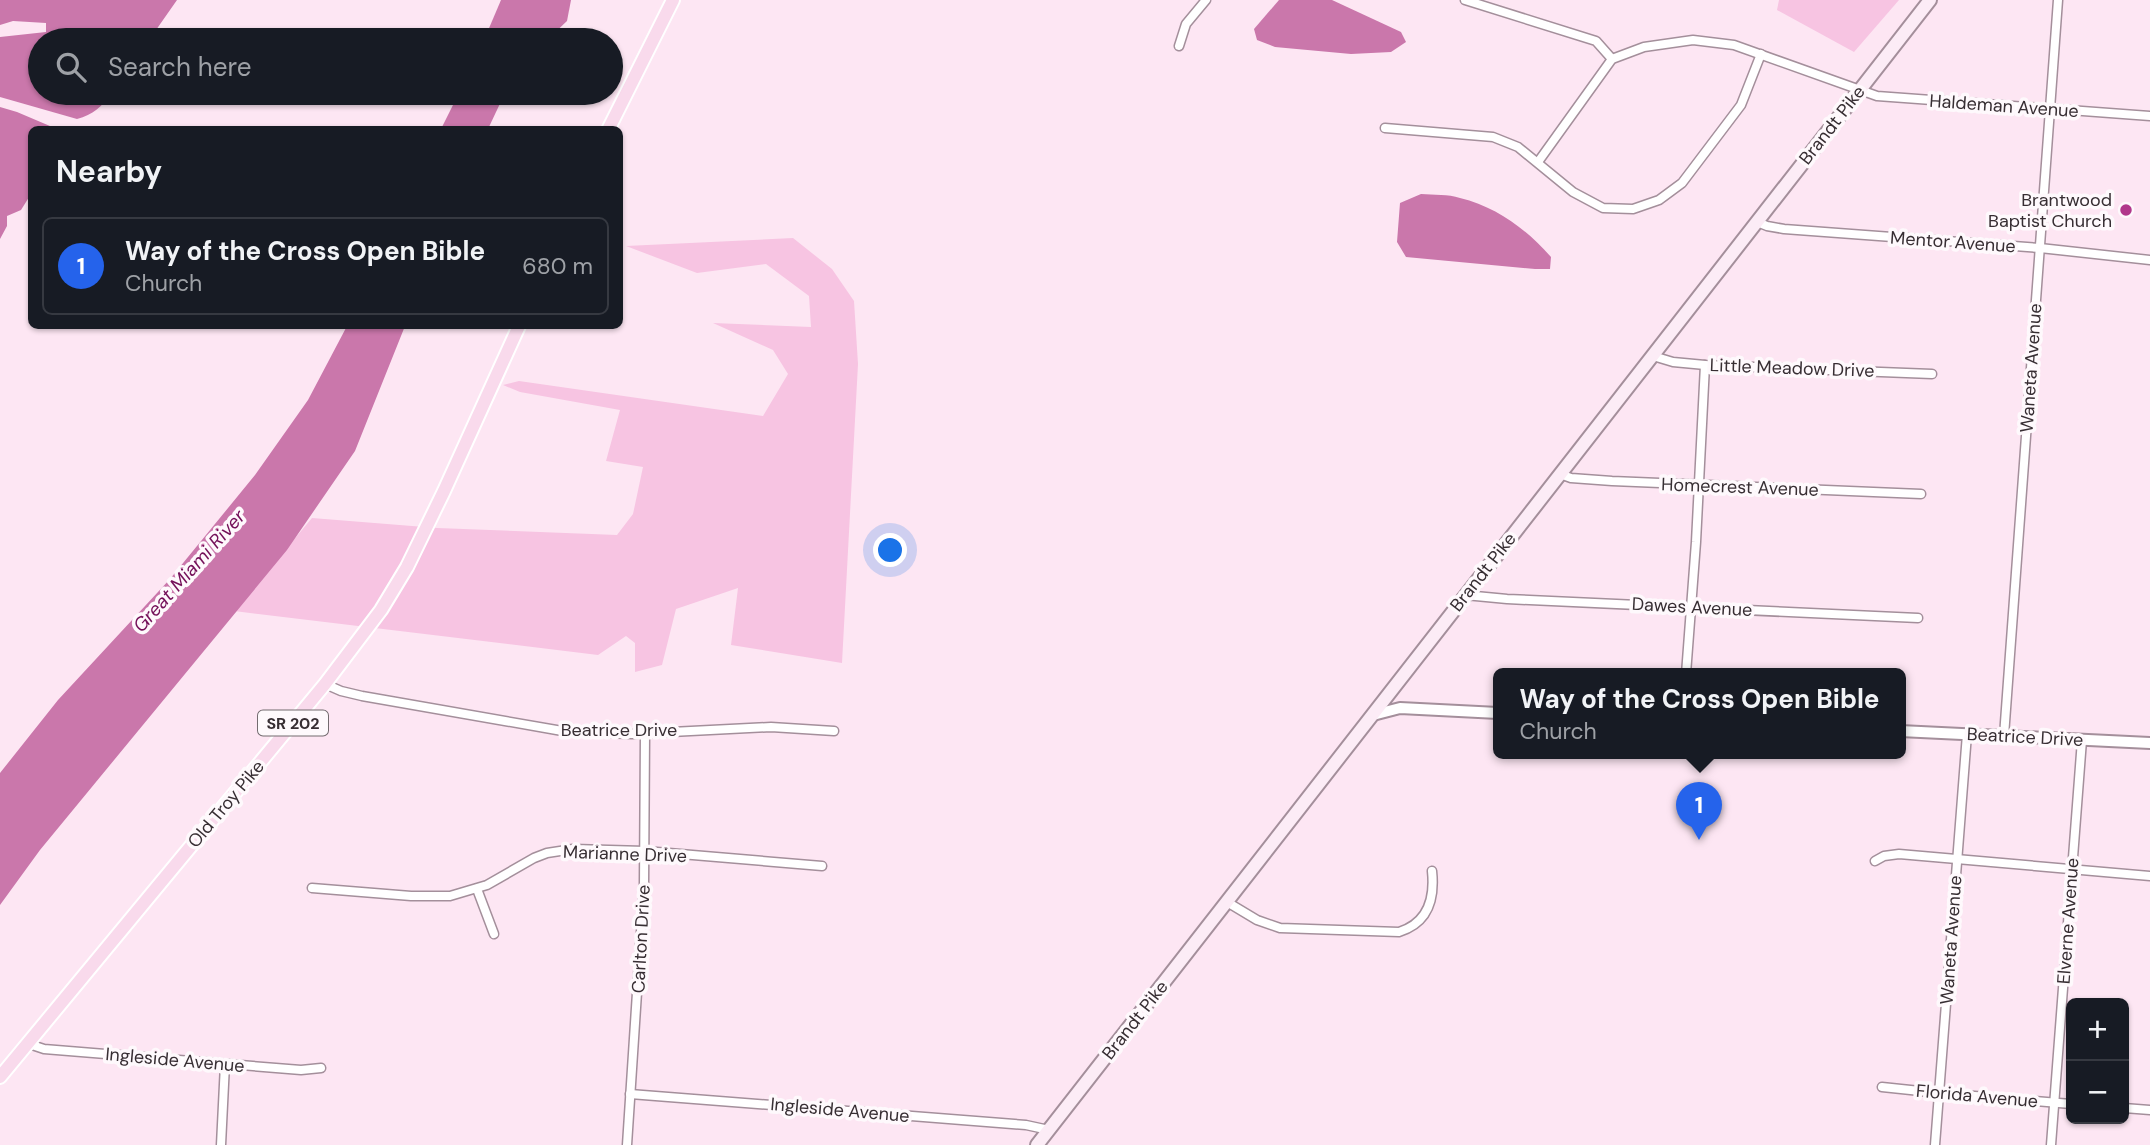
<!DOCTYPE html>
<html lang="en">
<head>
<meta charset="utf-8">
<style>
  :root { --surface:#171b24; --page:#242831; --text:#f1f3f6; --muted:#9ea1a6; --line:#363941; --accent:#2563eb }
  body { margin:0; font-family:"DM Sans",sans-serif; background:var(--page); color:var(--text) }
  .controls { position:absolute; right:21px; bottom:21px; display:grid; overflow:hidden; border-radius:10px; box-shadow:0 2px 5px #0004 }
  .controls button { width:63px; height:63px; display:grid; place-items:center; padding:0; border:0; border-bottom:2px solid var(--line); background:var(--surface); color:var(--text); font:35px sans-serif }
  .you { position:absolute; left:891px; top:551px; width:24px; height:24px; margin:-18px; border:5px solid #fff; border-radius:50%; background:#1a73e8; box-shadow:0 0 0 10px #1a73e833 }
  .badge { display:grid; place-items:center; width:46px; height:46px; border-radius:50%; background:var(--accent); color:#fff; font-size:23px; font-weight:700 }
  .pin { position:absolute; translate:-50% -58px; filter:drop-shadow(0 2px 4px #0008) }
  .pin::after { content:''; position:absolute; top:37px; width:24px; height:21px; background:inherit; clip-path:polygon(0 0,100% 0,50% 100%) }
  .popup { position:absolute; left:1493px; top:668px; width:413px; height:91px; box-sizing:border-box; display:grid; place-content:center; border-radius:10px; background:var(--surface); filter:drop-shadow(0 2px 5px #0005); font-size:23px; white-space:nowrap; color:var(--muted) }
  .popup b { font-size:26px; color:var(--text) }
  .popup::after { content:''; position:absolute; left:50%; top:100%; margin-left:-14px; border:14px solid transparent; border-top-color:var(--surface) }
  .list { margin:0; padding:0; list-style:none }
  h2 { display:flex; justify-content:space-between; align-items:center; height:91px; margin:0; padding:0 28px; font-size:30px }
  h2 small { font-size:23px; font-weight:400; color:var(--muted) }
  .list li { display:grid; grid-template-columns:46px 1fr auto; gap:21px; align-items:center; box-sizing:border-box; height:98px; margin:0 14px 14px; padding:0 14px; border:2px solid var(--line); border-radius:10px }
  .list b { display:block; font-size:26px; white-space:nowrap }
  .list p { margin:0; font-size:23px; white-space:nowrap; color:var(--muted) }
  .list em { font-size:23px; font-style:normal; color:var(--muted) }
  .icon { flex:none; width:38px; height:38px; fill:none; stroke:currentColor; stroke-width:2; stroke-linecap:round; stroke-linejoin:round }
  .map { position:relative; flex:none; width:2150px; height:1145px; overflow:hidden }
  .search { position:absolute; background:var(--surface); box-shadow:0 2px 5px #0004; left:28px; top:28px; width:595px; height:77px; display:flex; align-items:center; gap:18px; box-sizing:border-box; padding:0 24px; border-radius:38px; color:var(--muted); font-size:26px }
  .panel { position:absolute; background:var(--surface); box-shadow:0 2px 5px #0004; left:28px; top:126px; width:595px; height:203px; border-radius:10px }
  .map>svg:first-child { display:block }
  .green { fill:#f7c4e2 }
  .water { fill:#ca77ab }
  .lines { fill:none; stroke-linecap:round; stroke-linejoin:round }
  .minor-casing { stroke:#a48f9b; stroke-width:11 }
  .tertiary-casing { stroke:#a48f9b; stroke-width:14 }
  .secondary-casing { stroke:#a48f9b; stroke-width:16 }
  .primary-casing { stroke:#fff; stroke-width:16 }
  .minor { stroke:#fff; stroke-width:8 }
  .tertiary { stroke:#fff; stroke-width:10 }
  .secondary { stroke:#fcecf6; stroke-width:12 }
  .primary { stroke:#f9daec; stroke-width:12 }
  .poi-dot { fill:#b1378b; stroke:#fef9fc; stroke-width:2.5 }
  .labels { text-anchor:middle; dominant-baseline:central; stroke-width:7; stroke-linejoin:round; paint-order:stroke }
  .shield { fill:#fef9fc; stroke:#736b6f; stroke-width:2 }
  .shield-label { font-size:16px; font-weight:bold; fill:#372e33 }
  .street-label { font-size:18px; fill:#372e33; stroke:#fef9fc }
  .poi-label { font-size:18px; fill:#372e33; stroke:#fef9fc; text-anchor:end }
  .water-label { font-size:19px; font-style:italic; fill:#741059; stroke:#fef9fc }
</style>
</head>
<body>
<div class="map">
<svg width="2150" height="1145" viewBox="0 0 2150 1145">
  <rect width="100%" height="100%" fill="#fde6f3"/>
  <g class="green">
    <path d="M1779 0H1899L1854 52 1777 10Z"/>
    <path d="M793 238 832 269 854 301 858 364 842 663 731 645 738 588 676 609 662 665 635 672V643L626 636 598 655 234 611 312 518 437 528 617 535 633 514 643 467 606 461 620 410 520 392 503 385 519 381 763 416 788 374 773 350 713 323 811 327 809 296 766 264 697 273 626 246Z"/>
  </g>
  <g class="water">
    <path d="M0 0H177L149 40H40V93H112C102 106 93 115 77 119L0 97V37L46 32V23L13 21 0 25Z"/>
    <path d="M501 0H571L567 21 547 40H484Z"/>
    <path d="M1279 0H1332L1401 32 1406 42 1391 52 1351 54 1275 47 1257 40 1254 29Z"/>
    <path d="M459 93H505L488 129H441Z"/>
    <path d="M0 107 17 112 57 129 32 130 31 194 21 210 7 216V226L0 239Z"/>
    <path d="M1421 194C1434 195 1448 194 1460 198 1497 207 1526 229 1551 257L1550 269H1535L1406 257 1397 242 1400 203Z"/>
    <path d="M347 326H405L355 451 287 550 40 850 0 905V773L58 700 170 579 255 475 308 400Z"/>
  </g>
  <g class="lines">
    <g class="minor-casing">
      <g id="minor">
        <path d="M1465 0 1596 41 1612 59"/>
        <path d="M1179 46 1186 24 1206 0"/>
        <path d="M1385 128 1493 137 1518 147 1573 192 1603 208 1633 209 1659 200 1682 183 1741 105 1761 54"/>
        <path d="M1538 162 1612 59 1644 47 1693 40 1734 45 1877 96 2150 116"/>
        <path d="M1757 222 1767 226 1784 229 2040 248 2150 260"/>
        <path d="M1653 356 1673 362 1705 365 1932 374"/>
        <path d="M1560 474 1571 478 1612 481 1921 494"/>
        <path d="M1465 595 1507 599 1918 618"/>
        <path d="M1686 674 1696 542 1705 365"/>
        <path d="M325 684 341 691 362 696 568 732 632 734 771 727 834 731"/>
        <path d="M2004 736 2058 0"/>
        <path d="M1875 861 1884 856 1899 854 2150 876"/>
        <path d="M312 888 411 896H450L487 885 534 858 547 853 573 849 645 851 822 866"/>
        <path d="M477 889 494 934"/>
        <path d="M1227 902 1257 920 1280 928 1399 932C1428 923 1435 899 1432 871"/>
        <path d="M29 1044 44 1049 301 1070 321 1068"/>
        <path d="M1882 1087 1939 1093 2071 1104"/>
        <path d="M630 1094 1026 1125 1049 1130"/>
        <path d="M2124 1108 2150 1110"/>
        <path d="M221 1145 225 1064"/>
        <path d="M627 1145 644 886 645 733"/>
        <path d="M1935 1145 1967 734"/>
        <path d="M2051 1145 2082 740"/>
      </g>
    </g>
    <g class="tertiary-casing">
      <g id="tertiary">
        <path d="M1373 715 1400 708 1498 713"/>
        <path d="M1900 731 2150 743"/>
      </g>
    </g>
    <g class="secondary-casing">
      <path id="secondary" d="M1037 1145 1930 0"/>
    </g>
    <g class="primary-casing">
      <g id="primary">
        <path d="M608 130 673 0"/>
        <path d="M0 1077 325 684 381 610 407 567 444 491 519 326"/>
      </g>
    </g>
    <use href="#minor" class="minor"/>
    <use href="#tertiary" class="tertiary"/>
    <use href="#secondary" class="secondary"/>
    <use href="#primary" class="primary"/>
  </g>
  <circle class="poi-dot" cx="2126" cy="210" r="7"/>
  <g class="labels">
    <rect class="shield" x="258" y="710.5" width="70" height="25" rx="5"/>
    <g class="shield-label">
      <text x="293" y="723">SR 202</text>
    </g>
    <g class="street-label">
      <text transform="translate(2004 106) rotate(4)">Haldeman Avenue</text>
      <text transform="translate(1832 125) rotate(-52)">Brandt Pike</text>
      <text transform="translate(1953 242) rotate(4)">Mentor Avenue</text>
      <text transform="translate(1792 368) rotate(2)">Little Meadow Drive</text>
      <text transform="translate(2031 368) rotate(-86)">Waneta Avenue</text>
      <text transform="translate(1740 487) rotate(2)">Homecrest Avenue</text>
      <text transform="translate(1483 572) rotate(-52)">Brandt Pike</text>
      <text transform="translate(1692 607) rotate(3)">Dawes Avenue</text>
      <text x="619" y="730">Beatrice Drive</text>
      <text transform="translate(2025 737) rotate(3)">Beatrice Drive</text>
      <text transform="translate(226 804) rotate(-50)">Old Troy Pike</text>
      <text transform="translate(625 854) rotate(2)">Marianne Drive</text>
      <text transform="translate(2068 921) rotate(-86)">Elverne Avenue</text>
      <text transform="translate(641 939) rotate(-87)">Carlton Drive</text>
      <text transform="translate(1951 940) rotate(-86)">Waneta Avenue</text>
      <text transform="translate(1135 1020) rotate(-52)">Brandt Pike</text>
      <text transform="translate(175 1060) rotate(5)">Ingleside Avenue</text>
      <text transform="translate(1977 1096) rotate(5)">Florida Avenue</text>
      <text transform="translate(840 1110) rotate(5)">Ingleside Avenue</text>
    </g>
    <g class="poi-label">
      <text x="2112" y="200">Brantwood<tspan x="2112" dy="21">Baptist Church</tspan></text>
    </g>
    <g class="water-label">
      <text transform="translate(189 571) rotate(-48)">Great Miami River</text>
    </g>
  </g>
</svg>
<div class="controls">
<button>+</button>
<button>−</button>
</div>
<div class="you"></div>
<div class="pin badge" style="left:1699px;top:840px">1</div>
<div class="popup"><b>Way of the Cross Open Bible</b>Church</div>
<div class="search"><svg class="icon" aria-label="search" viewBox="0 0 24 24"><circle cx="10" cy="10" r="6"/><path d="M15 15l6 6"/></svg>Search here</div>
<section class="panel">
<h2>Nearby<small></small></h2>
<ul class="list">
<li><span class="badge">1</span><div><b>Way of the Cross Open Bible</b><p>Church</p></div><em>680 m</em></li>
</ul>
</section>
</div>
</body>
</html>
